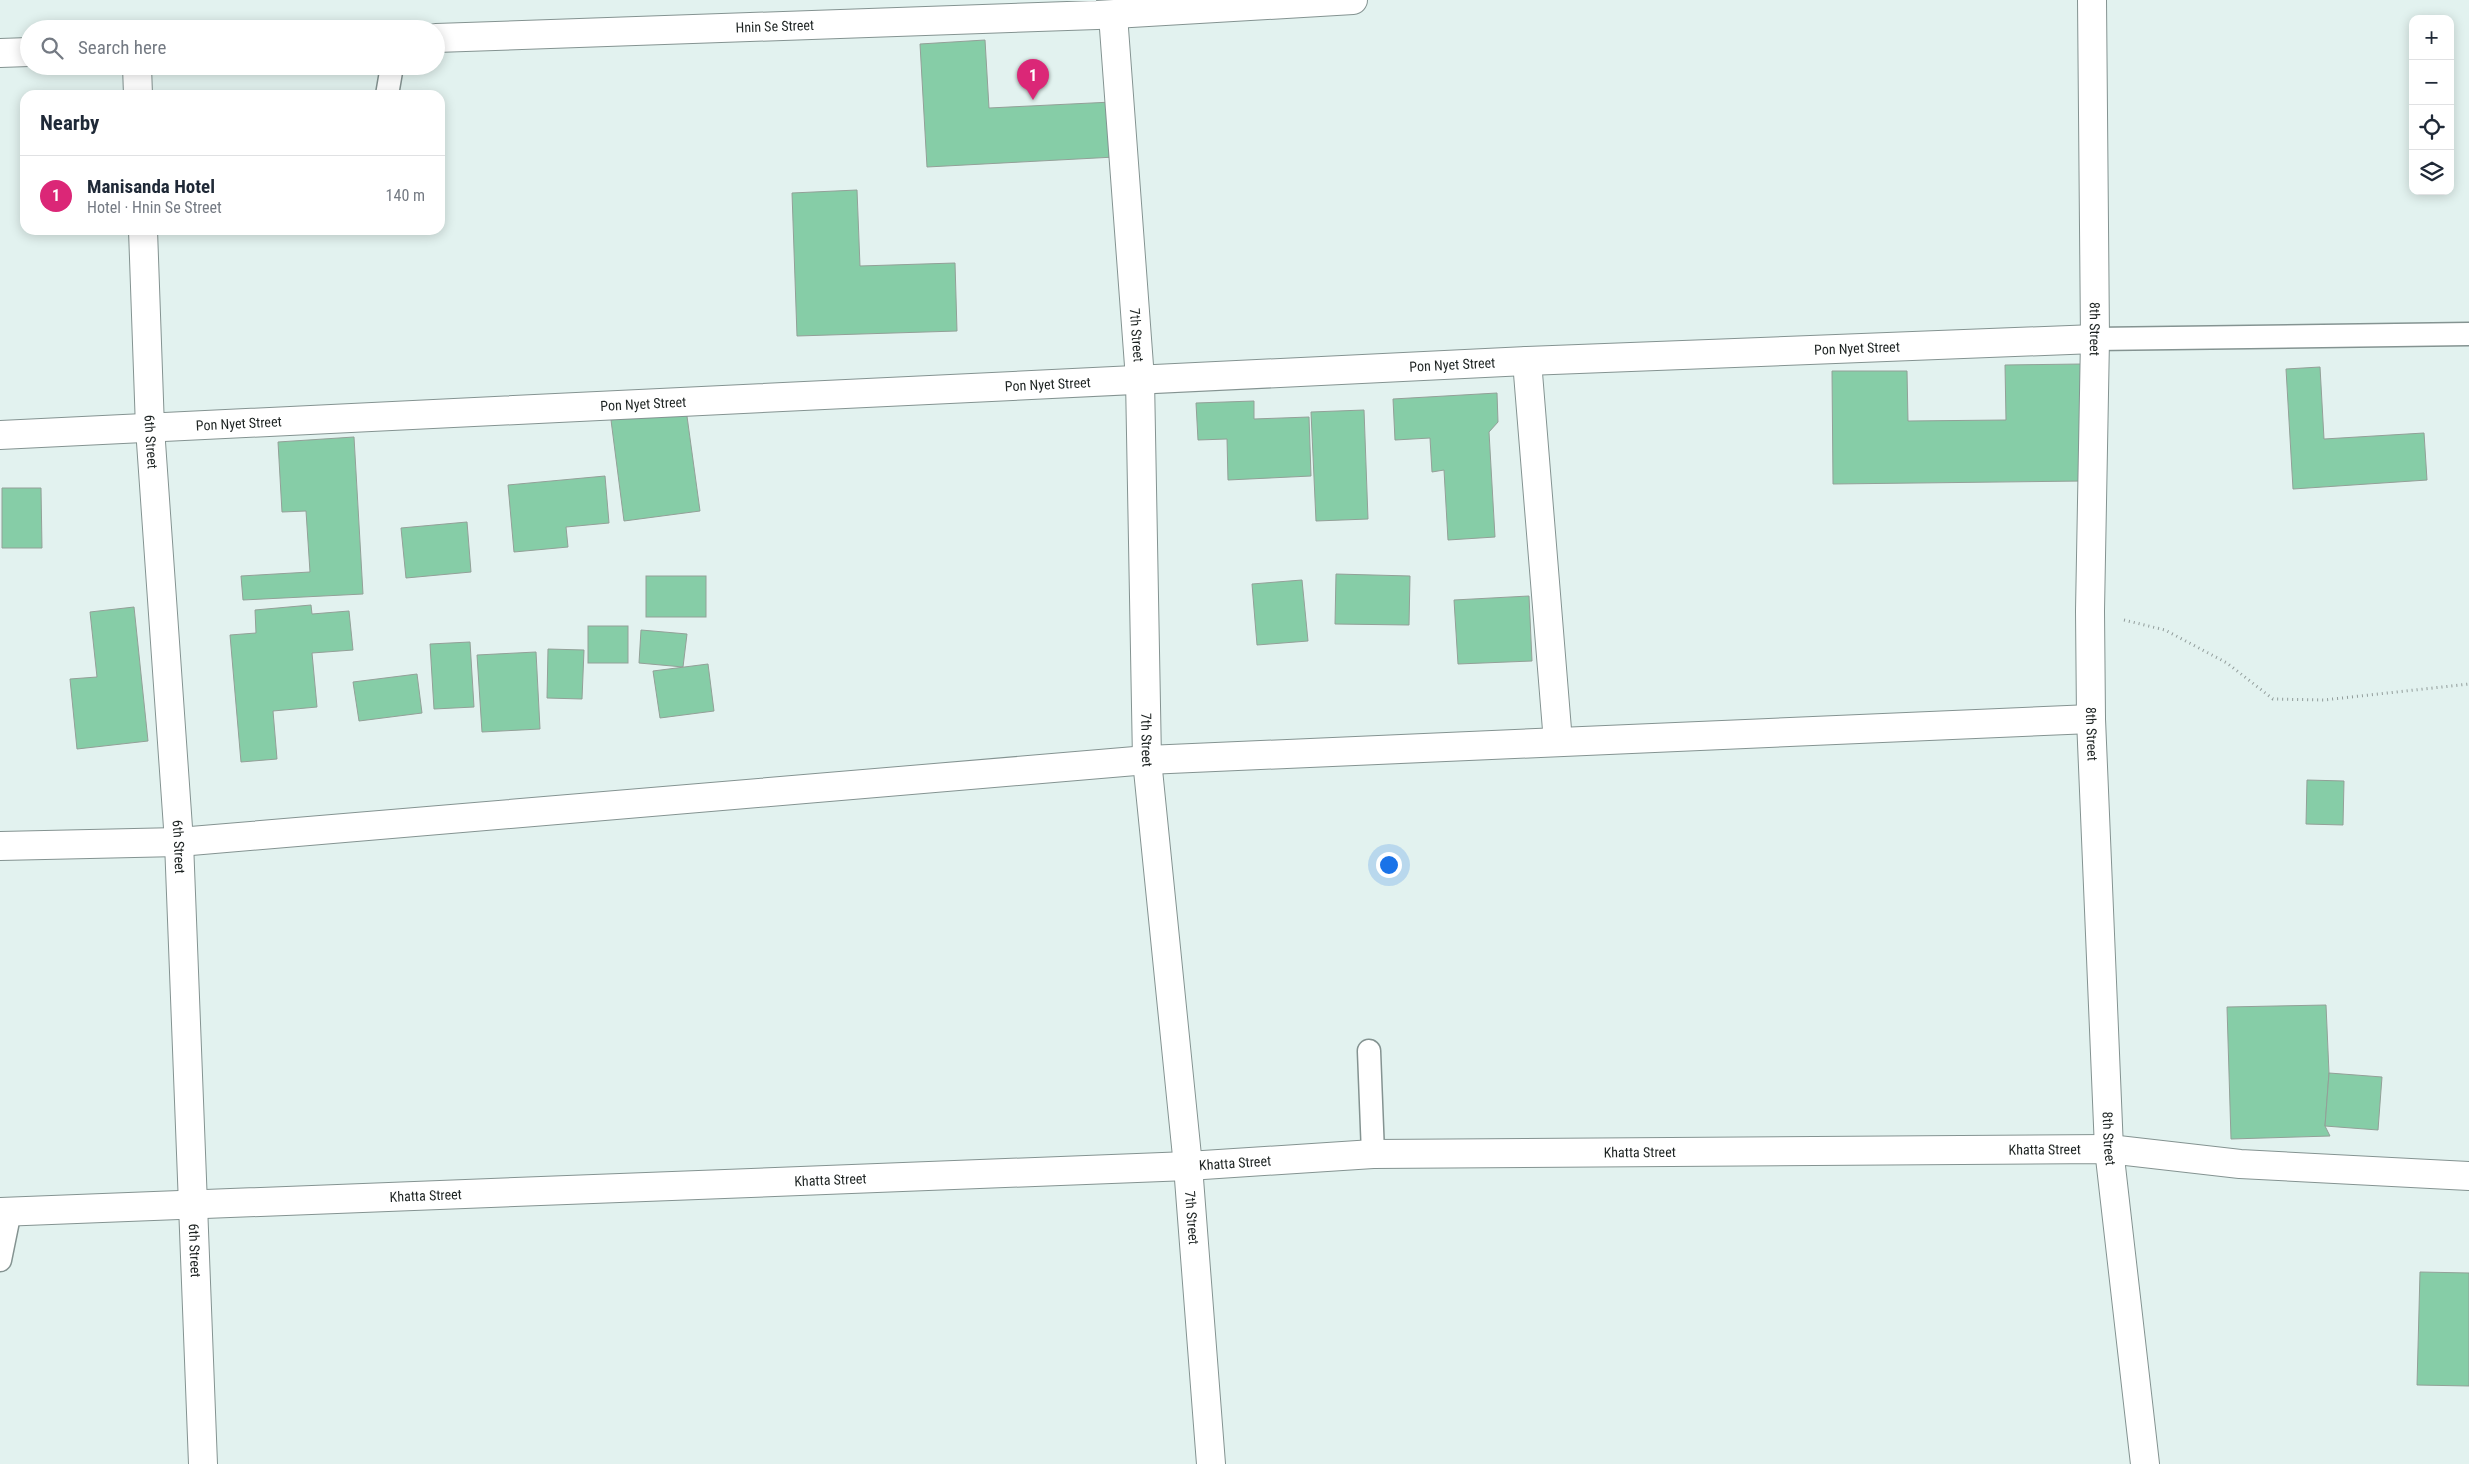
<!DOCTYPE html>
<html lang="en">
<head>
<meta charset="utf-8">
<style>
  :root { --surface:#fff; --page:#f2f2f3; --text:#1f2937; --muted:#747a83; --line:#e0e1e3; --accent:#db2777 }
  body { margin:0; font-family:"Roboto Condensed",sans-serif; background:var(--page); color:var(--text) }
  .controls { position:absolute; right:15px; top:15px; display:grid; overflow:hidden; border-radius:10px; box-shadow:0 2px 12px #0003 }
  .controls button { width:45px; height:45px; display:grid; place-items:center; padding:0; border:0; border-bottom:1px solid var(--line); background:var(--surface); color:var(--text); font:25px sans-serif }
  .you { position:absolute; left:1388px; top:864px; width:18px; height:18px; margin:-12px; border:4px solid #fff; border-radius:50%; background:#1a73e8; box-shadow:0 0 0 8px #1a73e833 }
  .badge { display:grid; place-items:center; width:32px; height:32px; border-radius:50%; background:var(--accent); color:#fff; font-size:16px; font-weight:700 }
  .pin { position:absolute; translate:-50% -41px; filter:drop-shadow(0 1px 2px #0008) }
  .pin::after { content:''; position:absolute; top:26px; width:18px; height:15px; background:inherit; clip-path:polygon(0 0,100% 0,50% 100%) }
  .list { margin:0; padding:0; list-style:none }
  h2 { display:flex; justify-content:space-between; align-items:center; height:65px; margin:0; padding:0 20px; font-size:21px }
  h2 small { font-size:16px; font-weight:400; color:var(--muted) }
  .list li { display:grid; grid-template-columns:32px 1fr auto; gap:15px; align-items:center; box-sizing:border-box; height:80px; padding:0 20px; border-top:1px solid var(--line) }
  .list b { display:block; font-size:19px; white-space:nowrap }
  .list p { margin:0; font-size:16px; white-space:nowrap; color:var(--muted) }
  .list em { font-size:16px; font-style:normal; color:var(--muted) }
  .icon { flex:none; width:28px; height:28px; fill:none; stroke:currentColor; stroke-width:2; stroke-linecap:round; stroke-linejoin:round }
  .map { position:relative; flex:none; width:2469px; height:1464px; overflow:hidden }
  .search { position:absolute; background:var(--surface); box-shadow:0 2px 12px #0003; left:20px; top:20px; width:425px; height:55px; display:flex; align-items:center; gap:12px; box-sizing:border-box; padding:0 18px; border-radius:28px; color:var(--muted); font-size:19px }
  .panel { position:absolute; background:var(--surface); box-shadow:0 2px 12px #0003; left:20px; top:90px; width:425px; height:145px; border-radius:15px }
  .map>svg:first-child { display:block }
  .building { fill:#86cda7; stroke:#93a098 }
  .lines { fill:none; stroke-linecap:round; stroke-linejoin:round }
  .lane-casing { stroke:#849391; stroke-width:25 }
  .street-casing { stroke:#849391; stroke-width:30 }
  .path { stroke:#919c9a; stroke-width:3; stroke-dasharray:1 4; stroke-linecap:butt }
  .lane { stroke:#fff; stroke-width:22 }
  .street { stroke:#fff; stroke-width:28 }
  .labels { text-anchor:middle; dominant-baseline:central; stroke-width:4; stroke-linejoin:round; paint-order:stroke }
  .street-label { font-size:14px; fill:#1d2322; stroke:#e2f2ef }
</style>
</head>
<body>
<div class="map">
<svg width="2469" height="1464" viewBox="0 0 2469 1464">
  <rect width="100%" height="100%" fill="#e2f2ef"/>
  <g class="building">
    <path d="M985 40 989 108 1112 102 1115 157 927 167 920 44Z"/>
    <path d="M857 190 860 266 955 263 957 331 797 336 792 193Z"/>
    <path d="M2082 364 2084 481 1833 484 1832 371H1907L1908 421 2006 420 2005 365Z"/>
    <path d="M2320 367 2324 439 2424 433 2427 480 2293 489 2286 369Z"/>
    <path d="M1497 393 1498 422 1489 432 1495 537 1448 540 1444 470 1432 472 1430 438 1395 440 1393 399Z"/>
    <path d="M1254 401V419L1309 417 1311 476 1228 480 1227 439 1198 440 1196 403Z"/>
    <path d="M686 409 700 511 624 521 611 420Z"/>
    <path d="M1364 410 1368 519 1316 521 1311 412Z"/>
    <path d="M354 437 363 594 243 600 241 576 310 572 306 511 282 512 278 442Z"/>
    <path d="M605 476 609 523 566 527 568 547 514 552 508 485Z"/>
    <path d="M2 488H41L42 548H2Z"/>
    <path d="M467 522 471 572 406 578 401 528Z"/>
    <path d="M1336 574 1410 576 1409 625 1335 624Z"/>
    <rect x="646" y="576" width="60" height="41"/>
    <path d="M1302 580 1308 641 1257 645 1252 584Z"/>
    <path d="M1529 596 1532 661 1458 664 1454 600Z"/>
    <path d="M311 605 312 614 349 611 353 650 312 653 317 707 273 711 277 759 241 762 230 635 256 633 255 610Z"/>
    <path d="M134 607 148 741 77 749 70 679 97 677 90 612Z"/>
    <rect x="588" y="626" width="40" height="37"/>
    <path d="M641 630 687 634 683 667 639 663Z"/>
    <path d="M470 642 474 707 434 709 430 644Z"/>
    <path d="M548 649 584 650 582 699 547 698Z"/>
    <path d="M536 652 540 729 482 732 477 655Z"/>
    <path d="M708 664 714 711 660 718 653 671Z"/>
    <path d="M417 674 422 713 359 721 353 682Z"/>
    <path d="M2307 780 2344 781 2343 825 2306 824Z"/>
    <path d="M2326 1005 2329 1073 2325 1126 2330 1136 2231 1139 2227 1007Z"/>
    <path d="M2329 1073 2382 1077 2378 1130 2325 1126Z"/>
    <path d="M2420 1272 2469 1273V1386L2417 1385Z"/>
  </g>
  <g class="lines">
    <g class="lane-casing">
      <g id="lane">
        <path d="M387 95 392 66"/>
        <path d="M2095 339 2469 334"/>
        <path d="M1369 1051 1373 1154"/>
        <path d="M0 1260 10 1211"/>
      </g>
    </g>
    <g class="street-casing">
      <g id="street">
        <path id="s1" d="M2092 0 2095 339 2090 611 2091 719 2109 1149 2145 1464"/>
        <path id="s2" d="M1113 15 1140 379 1147 760 1188 1166 1211 1464"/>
        <path id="s3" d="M436 38 1097 15 1353 0"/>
        <path d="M0 53 29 52"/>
        <path d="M137 66 138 95"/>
        <path id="s4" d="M143 230 150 428 179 842 203 1464"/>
        <path d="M1527 361 1558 742"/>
        <path id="s5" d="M0 435 1527 361 2095 339"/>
        <path d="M0 846 179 842 1147 760 2091 719"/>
        <path id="s6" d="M0 1212 1188 1166 1373 1154 2109 1149 2240 1164 2469 1176"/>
      </g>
    </g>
    <path class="path" d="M2124 620 2165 630 2227 663 2273 699 2324 700 2469 684"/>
    <use href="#lane" class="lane"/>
    <use href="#street" class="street"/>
  </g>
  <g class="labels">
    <g class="street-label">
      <text stroke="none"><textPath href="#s3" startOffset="339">Hnin Se Street</textPath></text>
      <text stroke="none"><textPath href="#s1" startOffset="329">8th Street</textPath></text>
      <text stroke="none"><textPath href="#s2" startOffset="321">7th Street</textPath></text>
      <text stroke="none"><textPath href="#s5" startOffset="1859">Pon Nyet Street</textPath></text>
      <text stroke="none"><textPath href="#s5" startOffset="1454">Pon Nyet Street</textPath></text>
      <text stroke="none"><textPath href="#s5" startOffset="1049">Pon Nyet Street</textPath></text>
      <text stroke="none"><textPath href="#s5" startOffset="644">Pon Nyet Street</textPath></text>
      <text stroke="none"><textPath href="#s5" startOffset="239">Pon Nyet Street</textPath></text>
      <text stroke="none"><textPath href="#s4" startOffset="212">6th Street</textPath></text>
      <text stroke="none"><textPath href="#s1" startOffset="734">8th Street</textPath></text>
      <text stroke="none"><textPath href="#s2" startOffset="726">7th Street</textPath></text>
      <text stroke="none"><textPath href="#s4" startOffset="618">6th Street</textPath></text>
      <text stroke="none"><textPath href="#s1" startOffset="1139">8th Street</textPath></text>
      <text stroke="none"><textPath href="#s6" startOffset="2046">Khatta Street</textPath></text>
      <text stroke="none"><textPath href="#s6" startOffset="1641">Khatta Street</textPath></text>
      <text stroke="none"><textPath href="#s6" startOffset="1236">Khatta Street</textPath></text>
      <text stroke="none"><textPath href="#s6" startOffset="831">Khatta Street</textPath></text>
      <text stroke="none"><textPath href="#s6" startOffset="426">Khatta Street</textPath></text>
      <text stroke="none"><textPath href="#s2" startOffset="1206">7th Street</textPath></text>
      <text stroke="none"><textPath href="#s4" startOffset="1022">6th Street</textPath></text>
    </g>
  </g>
</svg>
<div class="controls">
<button>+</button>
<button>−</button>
<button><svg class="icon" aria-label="locate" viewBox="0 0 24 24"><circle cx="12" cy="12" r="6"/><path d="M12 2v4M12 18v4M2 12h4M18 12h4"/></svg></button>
<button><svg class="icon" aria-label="layers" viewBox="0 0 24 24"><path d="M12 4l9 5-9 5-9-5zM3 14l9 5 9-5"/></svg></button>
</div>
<div class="you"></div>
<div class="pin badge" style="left:1033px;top:100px">1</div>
<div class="search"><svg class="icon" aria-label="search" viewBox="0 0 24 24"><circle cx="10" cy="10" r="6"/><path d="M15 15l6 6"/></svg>Search here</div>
<section class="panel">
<h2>Nearby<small></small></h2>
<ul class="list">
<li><span class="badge">1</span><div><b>Manisanda Hotel</b><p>Hotel · Hnin Se Street</p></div><em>140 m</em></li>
</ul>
</section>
</div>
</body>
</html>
